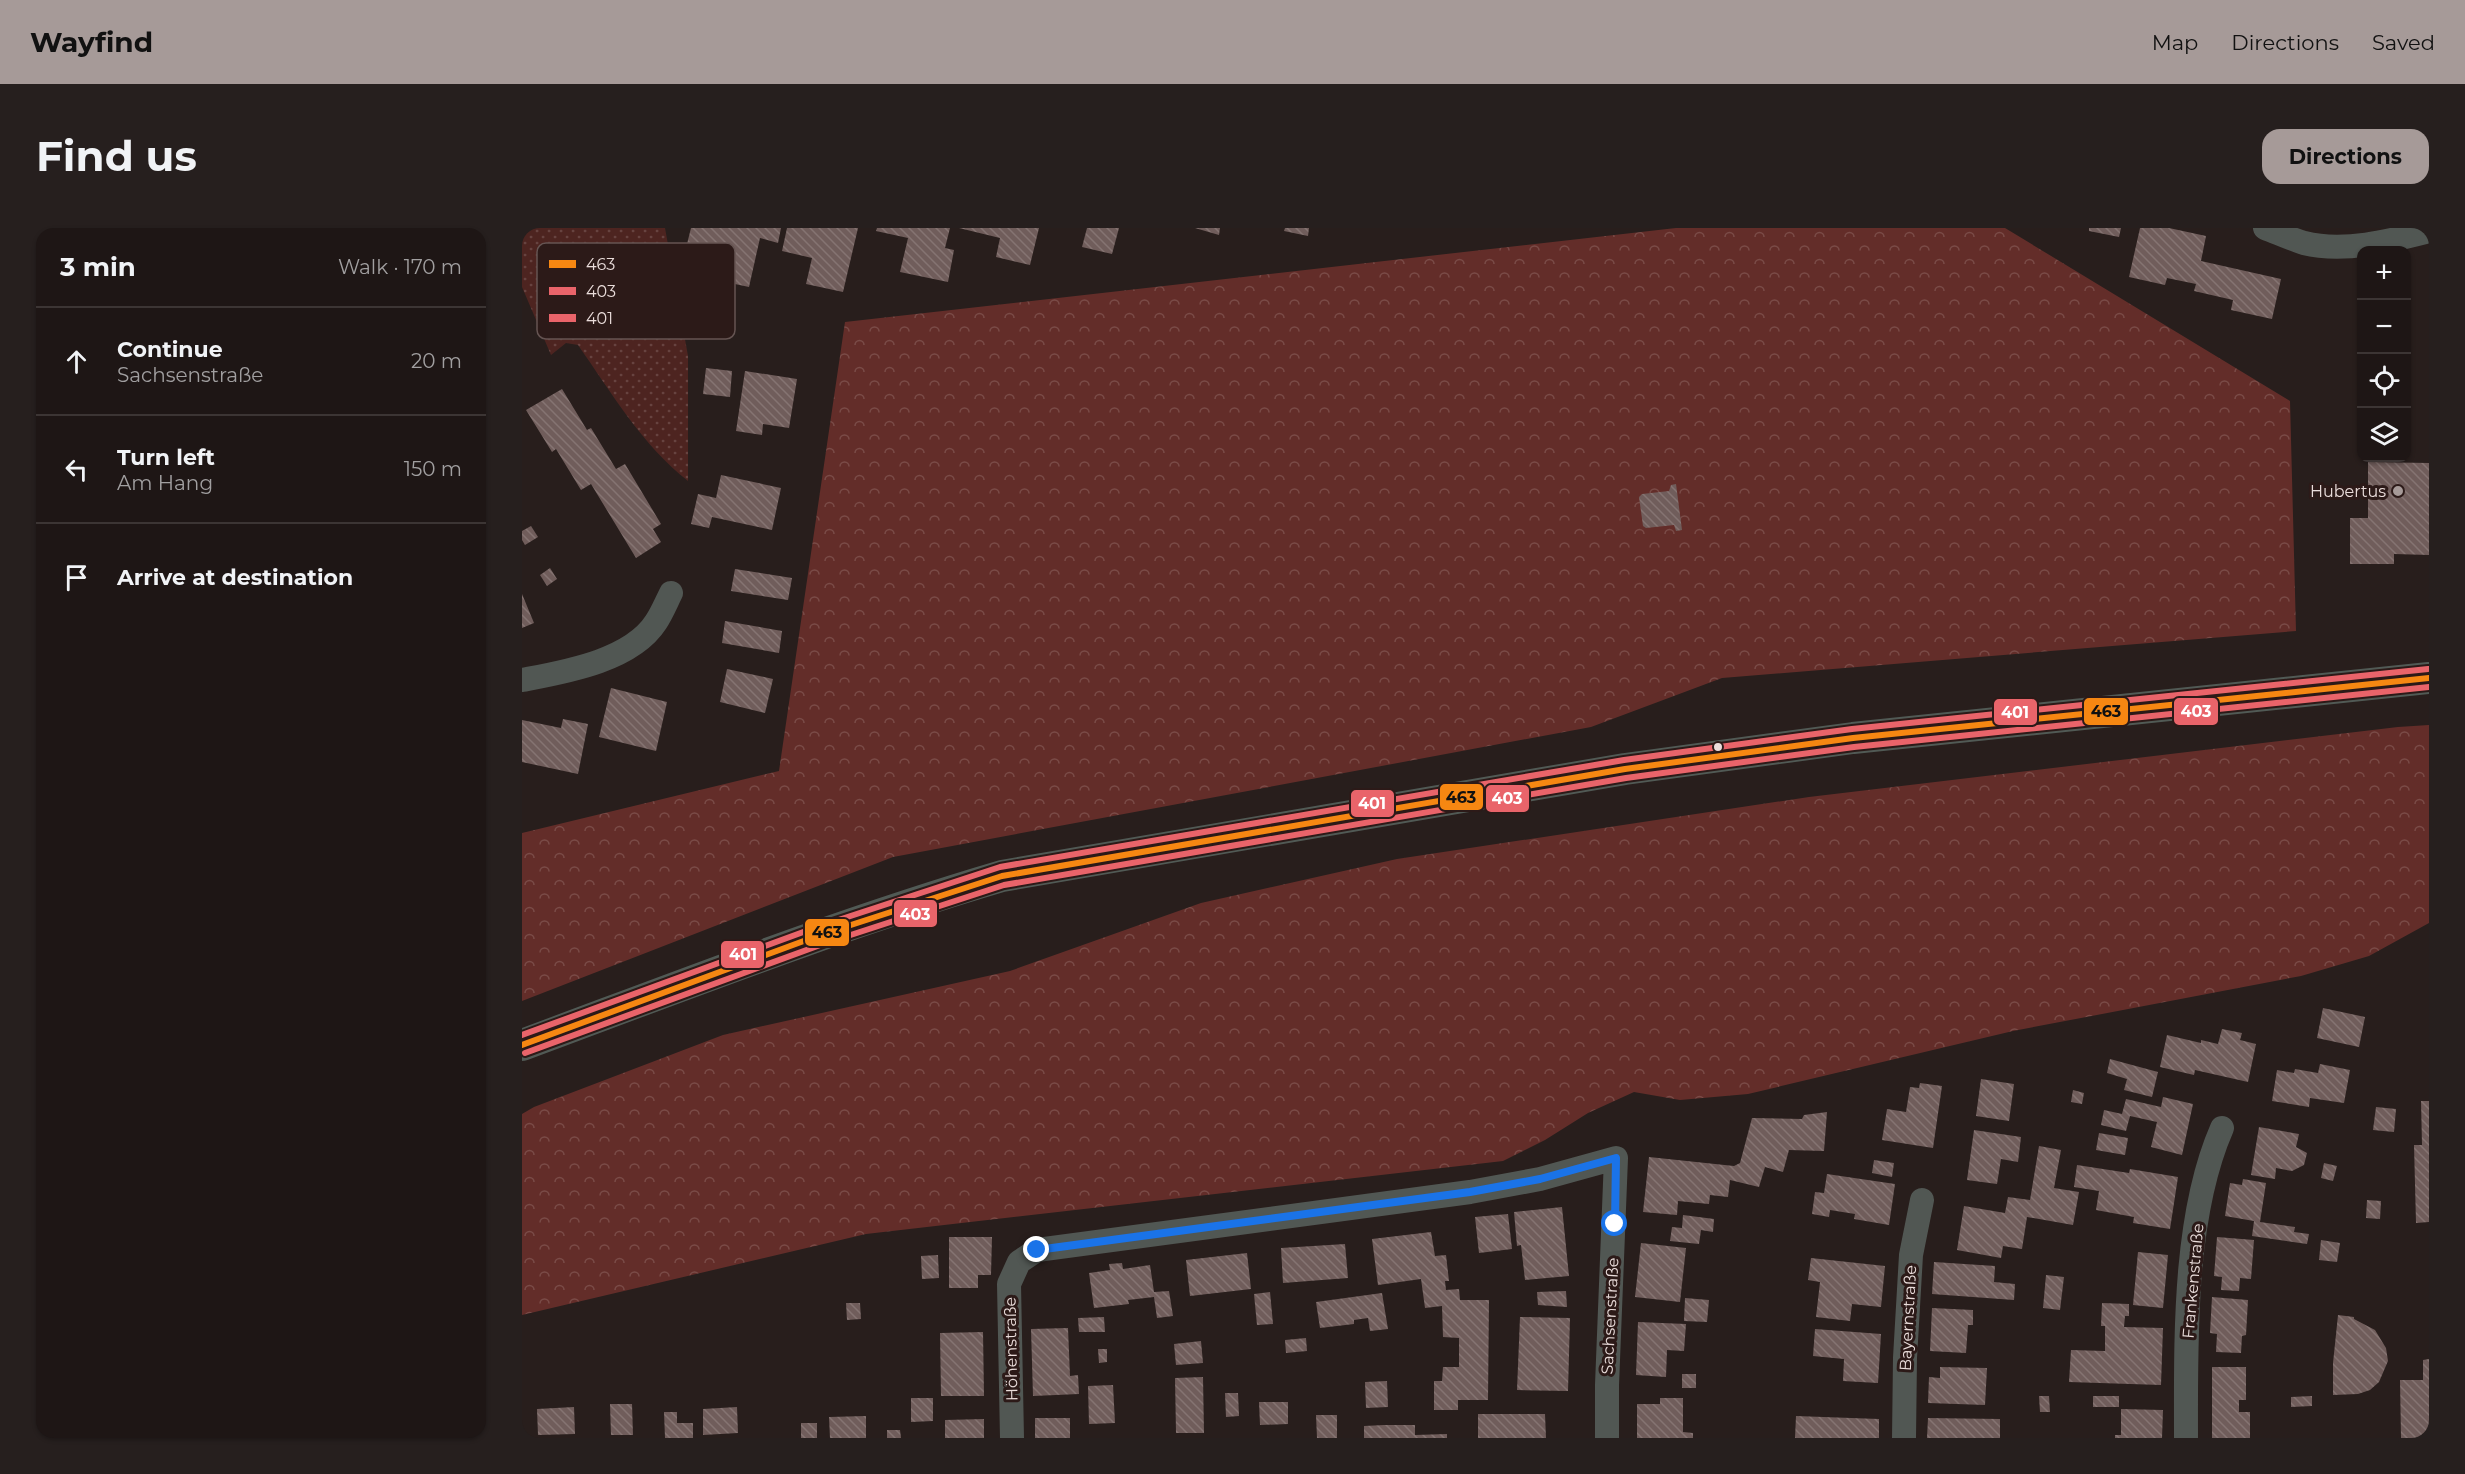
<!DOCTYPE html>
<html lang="en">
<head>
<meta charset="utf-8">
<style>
  :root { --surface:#1e1615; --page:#261f1e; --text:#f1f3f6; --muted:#a19fa0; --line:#3c3534; --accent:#a69a98 }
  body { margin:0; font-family:Montserrat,sans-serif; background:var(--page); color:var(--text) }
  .controls { position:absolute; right:18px; top:18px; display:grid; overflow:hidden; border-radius:12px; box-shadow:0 2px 4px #0004 }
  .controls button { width:54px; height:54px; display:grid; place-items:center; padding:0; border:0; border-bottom:2px solid var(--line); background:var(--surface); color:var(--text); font:30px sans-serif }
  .stop { position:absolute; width:18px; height:18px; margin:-14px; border:4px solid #1a73e8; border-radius:50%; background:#fff }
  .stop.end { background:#1a73e8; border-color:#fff; box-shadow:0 2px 6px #0008 }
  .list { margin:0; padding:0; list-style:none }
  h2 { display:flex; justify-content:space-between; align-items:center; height:78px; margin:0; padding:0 24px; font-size:26px }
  h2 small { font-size:20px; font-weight:400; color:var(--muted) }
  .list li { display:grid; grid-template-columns:39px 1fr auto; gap:18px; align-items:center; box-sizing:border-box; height:108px; padding:0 24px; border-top:2px solid var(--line) }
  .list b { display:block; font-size:22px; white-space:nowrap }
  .list p { margin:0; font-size:20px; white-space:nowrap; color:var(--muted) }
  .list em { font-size:20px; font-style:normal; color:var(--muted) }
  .icon { flex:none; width:33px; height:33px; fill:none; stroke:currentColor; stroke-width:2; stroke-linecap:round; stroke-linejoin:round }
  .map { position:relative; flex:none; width:1907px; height:1210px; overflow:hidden; border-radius:18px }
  header { display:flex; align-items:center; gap:36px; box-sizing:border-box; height:84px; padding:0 30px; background:var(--accent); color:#111 }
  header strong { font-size:28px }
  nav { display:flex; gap:33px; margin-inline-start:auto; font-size:21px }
  .intro { display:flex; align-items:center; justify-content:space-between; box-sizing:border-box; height:144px; padding:0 36px }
  h1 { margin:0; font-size:42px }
  .button { padding:15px 27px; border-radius:18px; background:var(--accent); color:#111; font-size:21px; font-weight:700 }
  main { display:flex; gap:36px; padding:0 36px }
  aside { flex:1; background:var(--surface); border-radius:18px; box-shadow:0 2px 4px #0004 }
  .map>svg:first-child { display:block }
  .grass { fill:url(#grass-dots) }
  .forest { fill:url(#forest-crowns) }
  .building { fill:url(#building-back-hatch) }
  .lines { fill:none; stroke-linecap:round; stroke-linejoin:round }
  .minor { stroke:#515753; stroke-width:24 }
  .major { stroke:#515a55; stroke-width:32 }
  .bus-1-casing { stroke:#2c1a18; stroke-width:10 }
  .bus-2-casing { stroke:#2c1a18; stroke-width:10 }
  .bus-3-casing { stroke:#2c1a18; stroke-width:10 }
  .bus-1 { stroke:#f68712; stroke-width:6 }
  .bus-2 { stroke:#e9646a; stroke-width:6 }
  .bus-3 { stroke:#e9646a; stroke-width:6 }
  .route { stroke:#1a73e8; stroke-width:8 }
  .poi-dot { fill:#a69a98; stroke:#2c1a18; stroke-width:2 }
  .bus-dot { fill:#eadddb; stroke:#2c1a18; stroke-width:2 }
  .labels { text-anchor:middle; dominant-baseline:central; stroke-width:6; stroke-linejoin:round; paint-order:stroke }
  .poi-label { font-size:16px; fill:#eadddb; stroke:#2c1a18; text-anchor:end }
  .street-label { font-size:16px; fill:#eadddb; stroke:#2c1a18 }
  .key { fill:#2c1a18; stroke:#655452; stroke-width:1.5 }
  .key-label { font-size:16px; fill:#eadddb }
  .line-badge { stroke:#2c1a18; stroke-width:2 }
  .badge-label { font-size:16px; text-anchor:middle; font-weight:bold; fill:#fff }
  .pale-badge-label { font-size:16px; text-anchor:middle; font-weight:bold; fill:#111 }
</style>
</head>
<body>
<header>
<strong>Wayfind</strong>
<nav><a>Map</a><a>Directions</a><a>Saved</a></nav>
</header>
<div class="intro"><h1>Find us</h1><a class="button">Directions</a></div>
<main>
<aside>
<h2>3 min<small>Walk · 170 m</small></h2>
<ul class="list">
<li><svg class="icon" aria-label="ahead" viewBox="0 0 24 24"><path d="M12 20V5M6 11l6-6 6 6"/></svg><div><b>Continue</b><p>Sachsenstraße</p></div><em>20 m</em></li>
<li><svg class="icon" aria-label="left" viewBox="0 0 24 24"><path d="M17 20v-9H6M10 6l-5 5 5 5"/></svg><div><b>Turn left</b><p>Am Hang</p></div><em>150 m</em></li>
<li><svg class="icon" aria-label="arrive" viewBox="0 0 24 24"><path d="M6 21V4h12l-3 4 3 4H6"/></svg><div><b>Arrive at destination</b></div></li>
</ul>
</aside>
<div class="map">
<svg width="1907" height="1210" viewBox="0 0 1907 1210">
  <defs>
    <pattern id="grass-dots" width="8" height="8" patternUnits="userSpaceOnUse" patternTransform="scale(1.5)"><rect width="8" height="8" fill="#4d2420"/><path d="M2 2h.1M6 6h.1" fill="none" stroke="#674340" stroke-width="1.8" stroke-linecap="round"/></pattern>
    <pattern id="forest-crowns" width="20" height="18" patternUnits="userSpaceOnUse" patternTransform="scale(1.5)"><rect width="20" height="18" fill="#632d29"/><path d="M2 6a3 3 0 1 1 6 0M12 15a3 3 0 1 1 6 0" fill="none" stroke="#7a4b47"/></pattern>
    <pattern id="building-back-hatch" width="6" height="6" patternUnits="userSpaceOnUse" patternTransform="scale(1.5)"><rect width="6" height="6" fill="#705d5b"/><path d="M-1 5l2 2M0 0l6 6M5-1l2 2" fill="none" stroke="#857472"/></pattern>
  </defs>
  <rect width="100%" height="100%" fill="#281e1c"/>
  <path class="grass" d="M0 0H143L166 128V253C120 217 89 164 56 117L44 115 29 127 0 59Z"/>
  <g class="forest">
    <path d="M1154 0H1483L1768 173 1774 403 1200 450 1069 499 371 629 0 773V605L257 543 323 94Z"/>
    <path d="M1907 497V695L1847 728 1779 748 1491 803 1226 866 1158 872 1112 864 1066 885 1023 912 981 933 344 1006 0 1087V886L12 879 201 807 488 743 679 675 875 631 1287 569 1876 499Z"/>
  </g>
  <g class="building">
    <path d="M169 0H259L256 15 238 10 227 59 194 52 198 32 163 24Z"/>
    <path d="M265 0H336L321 64 284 56 290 30 260 23Z"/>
    <path d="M355 0H428L423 20 432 22 426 54 378 44 386 10 354 3Z"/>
    <path d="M437 0H517L508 37 474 29 478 10Z"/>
    <path d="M565 0H597L590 26 560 19Z"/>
    <path d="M673 0H698L697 7Z"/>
    <path d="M763 0H787L786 8 762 3Z"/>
    <path d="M1567 0H1599L1597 9 1567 3Z"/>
    <path d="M1618 0H1647L1684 8 1679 33 1759 51 1750 91 1709 82 1711 72 1672 63 1674 56 1645 50 1643 57 1607 49Z"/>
    <path d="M184 140 210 143 208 169 181 166Z"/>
    <path d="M223 143 275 151 267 200 241 196 240 207 214 203Z"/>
    <path d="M40 161 65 202 69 200 94 241 103 236 139 296 131 301 139 314 114 330 69 256 59 262 34 221 30 224 4 182Z"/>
    <path d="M1846 234 1907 235V327L1872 326V336H1828V290H1846Z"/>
    <path d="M199 247 259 260 250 302 190 289 187 300 169 296 176 266 194 270Z"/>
    <path d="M1154 256 1160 302 1154 303 1152 297 1124 300 1121 298 1117 269 1120 266 1147 263 1149 257Z"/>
    <path d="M9 298 16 309 3 317 0 312V303Z"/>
    <path d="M28 340 35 351 25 358 18 347Z"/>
    <path d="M213 341 270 350 266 372 209 363Z"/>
    <path d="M0 366 12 395 0 400Z"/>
    <path d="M203 393 260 403 257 425 200 415Z"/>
    <path d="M205 441 251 451 243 485 198 474Z"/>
    <path d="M89 460 145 474 134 523 77 509Z"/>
    <path d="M41 491 66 496 56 546 0 534V492L39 500Z"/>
    <path d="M1801 780 1843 789 1837 819 1795 810Z"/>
    <path d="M1700 801 1720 805 1718 812 1734 816 1726 854 1673 842 1672 847 1638 839 1645 807 1679 815V812L1696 816Z"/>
    <path d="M1588 831 1636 844 1630 869 1602 862 1605 851 1585 845Z"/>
    <path d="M1798 836 1828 842 1822 875 1788 870 1787 879 1750 873 1755 842 1772 845 1773 841 1796 845Z"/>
    <path d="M1459 851 1492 856 1487 893 1454 888Z"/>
    <path d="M1398 855 1420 858 1411 920 1360 912 1365 881 1384 884 1388 859 1397 860Z"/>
    <path d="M1551 862 1562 865 1560 876 1549 874Z"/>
    <path d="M1641 869 1671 876 1660 927 1629 919 1635 894 1608 888 1604 903 1579 897 1582 882 1600 886 1604 871 1639 879Z"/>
    <path d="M1899 873H1907V994L1894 995 1892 917H1900Z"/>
    <path d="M1854 879 1874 881 1872 904 1851 902Z"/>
    <path d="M1305 884 1302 923 1267 922 1261 944 1243 939 1237 959 1208 952 1206 969 1188 967 1187 976 1156 973 1155 987 1121 984 1127 929 1212 938 1218 935 1230 890 1280 891 1282 887Z"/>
    <path d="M1737 899 1777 906 1774 919 1785 925 1782 937 1770 943 1754 940 1753 951 1729 947Z"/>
    <path d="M1452 902 1499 909 1496 934 1479 931 1475 956 1445 952Z"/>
    <path d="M1577 905 1606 910 1603 927 1574 922Z"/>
    <path d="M1517 918 1539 922 1532 960 1557 964 1551 997 1505 989 1500 1021 1481 1018 1479 1030 1435 1022 1442 978 1483 985 1486 969 1508 972Z"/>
    <path d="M1352 932 1372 935 1370 949 1350 945Z"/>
    <path d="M1802 935 1815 938 1811 953 1799 950Z"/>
    <path d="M1555 937 1607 945 1608 941 1656 949 1648 1001 1611 995 1612 989 1574 982 1577 963 1552 959Z"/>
    <path d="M1305 946 1373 956 1367 997 1332 991 1333 986 1308 982 1307 989 1290 986 1293 964 1302 965Z"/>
    <path d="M1721 951 1744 955 1738 994 1773 999 1772 1004 1787 1006 1785 1016 1730 1008 1732 993 1703 988 1708 955 1720 957Z"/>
    <path d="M1845 972 1859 973 1858 991 1844 990Z"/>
    <path d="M1040 979 1047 1048 1003 1052 999 1017 995 1018 992 984Z"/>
    <path d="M986 986 990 1021 957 1025 953 989Z"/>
    <path d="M1161 987 1192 991 1191 1004 1179 1002 1177 1016 1148 1013 1150 999 1160 1000Z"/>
    <path d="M909 1004 913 1028 924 1027 927 1053H923L924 1062 937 1061 938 1072H967L966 1172H936V1182H912V1153H920L921 1139H937V1110L921 1109 920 1078 903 1080 899 1051 856 1057 850 1011Z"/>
    <path d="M427 1009H470L469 1047H456V1060H427Z"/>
    <path d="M1695 1009 1732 1012 1729 1051 1718 1050 1717 1063 1699 1062 1700 1049 1692 1048Z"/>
    <path d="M1799 1012 1818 1015 1815 1034 1797 1032Z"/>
    <path d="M1119 1015 1164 1020 1158 1074 1113 1069Z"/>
    <path d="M823 1016 826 1050 761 1055 759 1020Z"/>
    <path d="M1616 1024 1646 1027 1641 1080 1611 1077Z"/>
    <path d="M725 1025 729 1061 668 1068 664 1032Z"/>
    <path d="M416 1027 417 1050 400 1051 399 1028Z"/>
    <path d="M1289 1030 1363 1038 1359 1079 1330 1076 1328 1093 1294 1089 1298 1054 1286 1052Z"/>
    <path d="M1412 1034 1473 1038 1472 1054 1493 1056 1492 1072 1410 1066Z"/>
    <path d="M600 1035 601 1041 628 1037 632 1064 647 1063 651 1088 635 1090 632 1069 606 1072 607 1076 572 1080 567 1045 588 1042 587 1036Z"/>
    <path d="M1524 1047 1542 1049 1538 1082 1521 1080Z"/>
    <path d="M1044 1063 1045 1079 1016 1077 1015 1064Z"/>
    <path d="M748 1064 751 1096 735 1097 732 1066Z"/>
    <path d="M860 1065 866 1101 848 1103 846 1090 832 1092V1096L798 1100 794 1074Z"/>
    <path d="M1690 1069 1726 1072 1724 1107 1720 1108 1719 1125 1694 1124 1695 1106 1688 1105Z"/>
    <path d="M1163 1070 1187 1072 1185 1094 1162 1093Z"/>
    <path d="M324 1075H338L339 1091 325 1092Z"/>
    <path d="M1580 1075 1607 1076V1088H1603L1602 1099 1641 1100 1639 1157 1547 1154 1549 1122 1583 1123V1098H1579Z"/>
    <path d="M1410 1080 1451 1082V1097H1446L1444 1125 1408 1123Z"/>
    <path d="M1816 1087 1832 1089V1091L1853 1102 1864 1120 1866 1133 1857 1154 1848 1162 1836 1166 1811 1167V1135Z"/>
    <path d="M582 1089 583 1104H557L556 1090Z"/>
    <path d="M998 1089 1048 1090 1046 1163 995 1162Z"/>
    <path d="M1116 1094 1164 1096 1162 1123 1145 1122 1144 1149 1114 1147Z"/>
    <path d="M546 1100 548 1148 556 1147 557 1166 511 1168 509 1101Z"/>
    <path d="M1293 1101 1359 1106 1356 1155 1321 1153 1322 1131 1291 1128Z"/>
    <path d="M461 1104 462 1168H419L418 1105Z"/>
    <path d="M784 1110 785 1123 764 1125 763 1112Z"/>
    <path d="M679 1113 681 1135 654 1137 652 1116Z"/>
    <path d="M576 1121H585V1134L577 1135Z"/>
    <path d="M1907 1131V1210H1879L1878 1152H1901V1132Z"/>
    <path d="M1418 1139 1465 1140 1463 1177 1406 1175 1407 1149 1418 1150Z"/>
    <path d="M1690 1139H1724V1172H1717V1184H1728V1210H1690Z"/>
    <rect x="1160" y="1146" width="14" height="14"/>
    <path d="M681 1149 682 1205H654L653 1150Z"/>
    <path d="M865 1153 866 1179 844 1180 843 1154Z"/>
    <path d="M591 1157 593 1195 567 1196 566 1158Z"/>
    <path d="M703 1165H716L717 1188 704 1189Z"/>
    <path d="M1517 1168H1527L1528 1184H1518Z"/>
    <rect x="1571" y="1168" width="26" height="11"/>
    <path d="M1790 1168V1178L1769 1179V1169Z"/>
    <path d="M389 1170H411V1193L389 1194Z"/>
    <path d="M1138 1170H1161V1204L1171 1205V1210H1115V1176H1138Z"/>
    <path d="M737 1174H766V1196L738 1197Z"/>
    <path d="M88 1176H110L111 1207H89Z"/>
    <path d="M52 1179 53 1206 16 1207 15 1181Z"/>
    <path d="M215 1179 216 1205 181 1207V1181Z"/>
    <path d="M1599 1181 1641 1182 1640 1210H1593V1207H1599Z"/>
    <path d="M142 1184H155V1195H171V1210H143Z"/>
    <path d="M956 1186H1023L1024 1210H956Z"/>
    <path d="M794 1187H815V1210H795Z"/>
    <path d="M344 1188V1210H308L307 1189Z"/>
    <path d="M1274 1188 1357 1191V1210H1273Z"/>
    <rect x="513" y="1190" width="35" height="20"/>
    <path d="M1406 1190 1478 1191V1210H1405Z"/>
    <path d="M462 1191V1210H423V1192Z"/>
    <rect x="279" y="1195" width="16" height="15"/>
    <path d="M862 1197H893V1207L925 1206V1210H842V1198Z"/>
    <path d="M365 1202H378L379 1210H365Z"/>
  </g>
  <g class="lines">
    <g class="minor">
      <path d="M1743 0C1756 5 1769 11 1782 15 1822 25 1868 13 1907 3"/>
      <path d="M0 452C42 444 109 433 134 394 140 385 144 375 149 365"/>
      <path d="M490 1210 487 1056 497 1034 515 1022 948 964 1018 951 1094 930 1085 1157V1210"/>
      <path d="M1382 1210 1383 1130 1389 1027 1400 972"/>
      <path d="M1664 1210C1664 1113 1661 989 1700 900"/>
    </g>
    <path class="major" d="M0 817C159 758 317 696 480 648L1103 541 1331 510 1907 450"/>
    <g class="bus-1-casing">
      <path id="bus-1" d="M0 817 298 707 480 648 1103 541 1331 510 1907 450"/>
    </g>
    <g class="bus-2-casing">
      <path id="bus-2" d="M3 825 301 716 482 657 1104 550 1332 519 1907 459"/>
    </g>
    <g class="bus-3-casing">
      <path id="bus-3" d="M0 807 295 699 478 639 1102 532 1330 501 1906 441"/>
    </g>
    <use href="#bus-1" class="bus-1"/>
    <use href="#bus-2" class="bus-2"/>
    <use href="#bus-3" class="bus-3"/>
  </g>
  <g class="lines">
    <path class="route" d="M515 1022 948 964 1018 951 1094 930 1093 996"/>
  </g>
  <circle class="poi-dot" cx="1876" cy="263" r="6"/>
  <circle class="bus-dot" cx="1196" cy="519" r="5"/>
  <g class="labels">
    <g class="poi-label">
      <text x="1864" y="263">Hubertus</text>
    </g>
    <g class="street-label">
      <text transform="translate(1671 1053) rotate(-85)">Frankenstraße</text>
      <text transform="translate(1088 1088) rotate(-87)">Sachsenstraße</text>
      <text transform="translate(1386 1090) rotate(-87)">Bayernstraße</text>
      <text transform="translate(489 1121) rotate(-91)">Höhenstraße</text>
    </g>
  </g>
  <rect x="15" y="15" width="198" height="96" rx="9" class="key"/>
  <rect x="27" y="32" width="27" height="8" fill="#f68712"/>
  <rect x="27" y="59" width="27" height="8" fill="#e9646a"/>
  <rect x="27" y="86" width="27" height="8" fill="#e9646a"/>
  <g class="key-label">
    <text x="64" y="42">463</text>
    <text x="64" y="69">403</text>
    <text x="64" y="96">401</text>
  </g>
  <g class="line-badge">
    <rect x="1651" y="469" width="46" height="29" rx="6" fill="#e9646a"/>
    <rect x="1561" y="469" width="46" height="29" rx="6" fill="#f68712"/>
    <rect x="1471" y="470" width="45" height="28" rx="6" fill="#e9646a"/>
    <rect x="917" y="555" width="45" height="28" rx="6" fill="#f68712"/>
    <rect x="963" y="556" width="45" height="29" rx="6" fill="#e9646a"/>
    <rect x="828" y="561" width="45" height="29" rx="6" fill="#e9646a"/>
    <rect x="371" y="671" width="45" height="29" rx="6" fill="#e9646a"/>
    <rect x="282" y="690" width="46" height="29" rx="6" fill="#f68712"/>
    <rect x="198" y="712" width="45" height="29" rx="6" fill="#e9646a"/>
  </g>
  <g class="badge-label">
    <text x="1674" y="489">403</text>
    <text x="1493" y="490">401</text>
    <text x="985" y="576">403</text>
    <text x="850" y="581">401</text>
    <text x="393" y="692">403</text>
    <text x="221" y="732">401</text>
  </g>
  <g class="pale-badge-label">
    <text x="1584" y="489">463</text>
    <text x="939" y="575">463</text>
    <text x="305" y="710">463</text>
  </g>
</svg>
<div class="controls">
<button>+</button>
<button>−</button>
<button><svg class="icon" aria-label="locate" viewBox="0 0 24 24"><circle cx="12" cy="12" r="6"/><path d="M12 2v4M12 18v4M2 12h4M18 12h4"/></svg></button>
<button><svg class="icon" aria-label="layers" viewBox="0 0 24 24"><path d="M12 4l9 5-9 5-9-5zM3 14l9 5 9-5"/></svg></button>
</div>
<div class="stop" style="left:1093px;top:996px"></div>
<div class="stop end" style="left:515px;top:1022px"></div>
</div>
</main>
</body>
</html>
